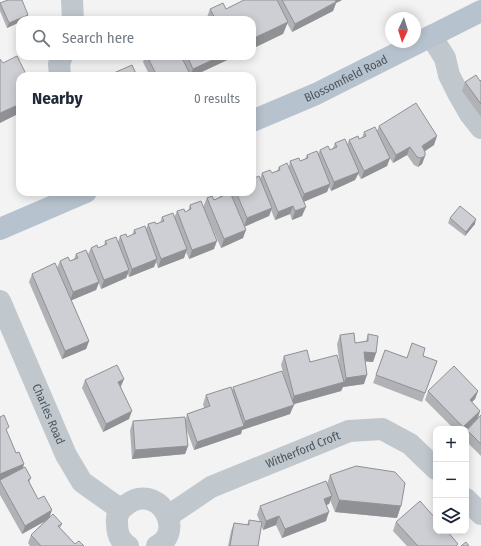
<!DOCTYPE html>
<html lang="en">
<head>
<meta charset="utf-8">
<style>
  :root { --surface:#fff; --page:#f6f6f7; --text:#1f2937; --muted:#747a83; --line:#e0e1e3 }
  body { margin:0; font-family:"Fira Sans Condensed",sans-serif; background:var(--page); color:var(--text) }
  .controls { position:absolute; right:12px; bottom:12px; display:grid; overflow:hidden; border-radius:8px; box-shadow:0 2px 10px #0003 }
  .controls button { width:36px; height:36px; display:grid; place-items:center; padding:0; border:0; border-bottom:1px solid var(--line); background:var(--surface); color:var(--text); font:20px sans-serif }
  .compass { position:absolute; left:385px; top:12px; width:36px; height:36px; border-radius:50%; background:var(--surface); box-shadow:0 2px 10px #0003; rotate:184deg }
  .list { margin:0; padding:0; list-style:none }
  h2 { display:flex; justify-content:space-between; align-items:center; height:52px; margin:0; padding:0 16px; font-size:17px }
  h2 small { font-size:13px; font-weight:400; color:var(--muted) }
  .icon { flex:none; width:22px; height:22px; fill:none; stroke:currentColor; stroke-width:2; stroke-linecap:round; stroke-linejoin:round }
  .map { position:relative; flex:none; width:481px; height:546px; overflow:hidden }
  .search { position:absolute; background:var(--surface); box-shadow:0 2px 10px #0003; left:16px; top:16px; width:240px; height:44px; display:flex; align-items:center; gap:10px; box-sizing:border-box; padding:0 14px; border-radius:12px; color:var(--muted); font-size:15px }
  .panel { position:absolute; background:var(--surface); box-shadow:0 2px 10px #0003; left:16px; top:72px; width:240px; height:124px; border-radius:12px }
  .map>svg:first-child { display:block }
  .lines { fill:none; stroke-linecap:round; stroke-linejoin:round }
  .minor { stroke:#c0c7cd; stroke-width:22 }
  .major { stroke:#b6c2cd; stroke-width:22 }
  .wall { fill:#b0b2b6 }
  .shaded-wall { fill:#909194 }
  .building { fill:#cdcfd4; stroke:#909194 }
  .labels { text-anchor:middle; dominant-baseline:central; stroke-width:3; stroke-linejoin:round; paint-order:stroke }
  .street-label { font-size:12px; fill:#4c565e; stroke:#fff }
</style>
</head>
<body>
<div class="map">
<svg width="481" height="546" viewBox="0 0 481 546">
  <rect width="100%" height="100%" fill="#f4f3f3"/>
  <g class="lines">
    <g class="minor">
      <path d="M72 0 73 20"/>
      <path d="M431 36 445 58 449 75 458 93 470 114 481 128"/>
      <path d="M60 76 59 64 62 56"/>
      <path id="s1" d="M0 301 66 455 82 482 120 509"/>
      <path d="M466 499 481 514"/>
      <path id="s2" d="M168 516 211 487 349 431 382 429 410 444 436 469"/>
      <path d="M128 546C119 541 117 532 117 523 116 515 120 509 126 505 157 481 187 530 157 546"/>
    </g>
    <g class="major">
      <path id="s3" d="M252 121 316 94 481 11"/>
      <path d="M0 229 86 192"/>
    </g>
  </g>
  <g class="wall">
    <path d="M244 0H342L336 3 333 11 292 32 287 23 283 34 252 20H206L210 9H226Z"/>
    <path d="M0 3 28 15 27 19 24 20H20V22L7 28 0 11Z"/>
    <path d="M145 56H236L193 76H189L188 74 187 76H150L143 62Z"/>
    <path d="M481 80V117L462 91 465 82 480 81Z"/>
    <path d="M379 126 434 145 425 151V156L422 164 418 167 414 165 407 155 393 163 388 155 390 158 387 166 361 179 358 174 355 180 331 191 329 187 327 192 303 202 302 216 292 220 290 214 275 220 271 210 269 216 245 226 243 238 221 248 203 207 207 198 214 200 219 198 222 192 231 193V192H252L260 179 262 173H272L277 171 279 167 289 166 290 161H300L305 159 307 155 318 154 320 150H330L333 148 335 143 347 145 349 140 359 139 362 138 364 132 377 131Z"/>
    <path d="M190 205 214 249 189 259 186 252 184 258 158 268 156 262 154 267 129 277 128 274 126 278 101 289 99 283 96 290 71 300 89 341 86 349 62 359 29 282 32 274 57 268 60 261H70L74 259 76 254H88L91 248H98L104 246 105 241 118 242 120 236 127 237 132 235 134 230 146 229 148 224H156L160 223 162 217 174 218 177 211 185 212 188 211Z"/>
    <path d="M450 218 475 224 465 236 448 223Z"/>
    <path d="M368 334 376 353 373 362 365 361 364 384 343 387 341 391 293 404 290 414 242 430 241 434 194 450 186 428 188 446 185 454 132 459 130 430 133 421 186 419 187 414 204 408 203 404 206 395 232 391 233 387 284 376 281 365 284 356 340 367 337 344 340 335 355 343 366 341Z"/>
    <path d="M385 350 407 358 423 356 437 361 422 402 373 383Z"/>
    <path d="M124 379 121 387 129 419 103 432 82 388 85 380Z"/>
    <path d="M428 391H478L475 399 472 402 480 411 478 419 481 415V456L466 441 467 430 466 429H454L425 400Z"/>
    <path d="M0 417 16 453 24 464 23 468 31 478 29 483 38 499 50 517 62 524 60 528 75 544 84 546H30L28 543 31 535 45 521 22 534 0 495Z"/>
    <path d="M330 475 397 518 335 512 330 500 329 504 326 505V521L282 538 276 525 263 530 261 525 258 546H228L231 531 234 523 247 525 249 520 260 522 257 515 260 506 327 484Z"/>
    <path d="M396 522 457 546H407L393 531Z"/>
  </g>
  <g class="shaded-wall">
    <path d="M336 0H342L336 3 333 11 292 32 295 24 335 3Z"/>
    <path d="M28 15 27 19 24 20H20V22L7 28 9 23Z"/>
    <path d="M288 22 283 34 252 49V39Z"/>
    <path d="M221 56H227L225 61 193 76H190L193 69Z"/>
    <path d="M227 56H236L225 61Z"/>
    <path d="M189 72 187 76H180Z"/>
    <path d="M20 104V113L0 123V113Z"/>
    <path d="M437 136 434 145 419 155 422 146Z"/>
    <path d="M410 147 407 155 393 163 396 155Z"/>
    <path d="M425 156 422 164 418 167 421 158Z"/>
    <path d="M390 158 387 166 361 179 364 171Z"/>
    <path d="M359 172 355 180 331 191 334 182Z"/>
    <path d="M330 184 327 192 301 203 304 194Z"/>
    <path d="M293 206 290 214 275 220 278 212Z"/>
    <path d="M306 207 302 216 292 220 295 211Z"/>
    <path d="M272 208 269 216 244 227 247 218Z"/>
    <path d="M476 219 475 224 465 236 466 232Z"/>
    <path d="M246 230 243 238 221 248 224 239Z"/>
    <path d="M217 241 214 249 189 259 192 250Z"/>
    <path d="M187 249 184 258 158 268 161 259Z"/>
    <path d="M157 259 154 267 129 277 132 269Z"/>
    <path d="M129 270 126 278 101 289 104 280Z"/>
    <path d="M99 282 96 290 70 301 73 292Z"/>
    <path d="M89 341 86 349 62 359 65 351Z"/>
    <path d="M364 352 376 353 373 362 361 361Z"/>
    <path d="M367 375 364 384 343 387 341 391 291 405 294 396 344 382 346 378Z"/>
    <path d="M124 379 120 387 118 382Z"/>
    <path d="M478 391 475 399 466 408 470 400Z"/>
    <path d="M294 405 290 414 242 430 241 434 194 450 197 442 243 426 245 421Z"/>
    <path d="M132 411 129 419 103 432 106 424Z"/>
    <path d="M480 411 477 419 466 430V429H463V427Z"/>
    <path d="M188 446 185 454 132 459 135 450Z"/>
    <path d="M24 464 21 472 0 481V474Z"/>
    <path d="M332 496 329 504 321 507 324 499Z"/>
    <path d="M339 500 401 506 397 518 335 512Z"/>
    <path d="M52 510 49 519 22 534 25 526Z"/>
    <path d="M329 512 326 521 282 538 285 529Z"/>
    <path d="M279 516 276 525 263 530 266 521Z"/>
  </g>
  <g class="building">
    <path d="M8 0H22L28 15 9 23 0 3Z"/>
    <path d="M244 0H277L288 22 252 39V20H216L210 9 223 3 226 9Z"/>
    <path d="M282 0H335L336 2 295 24Z"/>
    <path d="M17 56 27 76H20V104L0 113V59L3 63Z"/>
    <path d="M147 56H181L189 72 180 76H157Z"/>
    <path d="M187 56H221L193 69Z"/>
    <path d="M132 65 137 76H107Z"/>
    <path d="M476 75 480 81 481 80V104L465 82Z"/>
    <path d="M416 103 437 136 422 146 425 152V156L421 158 417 157 410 147 396 155 379 126Z"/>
    <path d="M375 127 390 158 364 171 349 140 358 136 359 139 366 136 364 132Z"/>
    <path d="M345 139 359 172 334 182 320 150 328 146 330 150 337 147 335 143Z"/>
    <path d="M317 151 330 184 304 194 290 161 299 158 300 161 308 158 307 155Z"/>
    <path d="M287 163 306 207 295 211 293 206 278 212 262 173 270 170 272 173 280 170 279 167Z"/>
    <path d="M259 176 272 208 247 218 236 192H252V179Z"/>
    <path d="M222 192H230L246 230 224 239 207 198 212 196 214 200 223 196Z"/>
    <path d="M201 201 217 241 192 250 177 211 184 209 185 212 191 209 190 205Z"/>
    <path d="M460 206 476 219 466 232 450 218Z"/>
    <path d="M173 213 187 249 161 259 148 224 155 222 156 224 164 221 162 217Z"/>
    <path d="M145 226 157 259 132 269 120 236 126 234 127 237 136 233 134 230Z"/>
    <path d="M116 237 129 270 104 280 91 248 97 245 98 248 107 244 105 241Z"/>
    <path d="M86 250 99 282 73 292 60 261 68 257 70 261 78 258 76 254Z"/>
    <path d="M55 263 89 341 65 351 32 274Z"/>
    <path d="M354 333 355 343 368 341V334L378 336 376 353 364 352 367 375 346 378 340 335Z"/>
    <path d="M412 343 425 348 423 356 437 361 425 393 376 375 385 350 407 358Z"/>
    <path d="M307 350 310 362 337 355 344 382 294 396 284 356Z"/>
    <path d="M117 365 124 379 118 382 132 411 106 424 85 380Z"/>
    <path d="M454 366 478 391 470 400 480 411 463 427 428 391Z"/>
    <path d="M282 371 294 405 245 421 233 387Z"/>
    <path d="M231 387 244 426 197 442 187 414 210 406 206 395Z"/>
    <path d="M4 415 9 427 6 429 16 453 19 452 24 464 0 474V417Z"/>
    <path d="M481 415V444L467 430Z"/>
    <path d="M185 417 188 446 135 450 133 421Z"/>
    <path d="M356 466 395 472 405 483 401 506 339 500 330 475Z"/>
    <path d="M25 467 31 478 28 480 38 499 44 496 52 510 25 526 0 481V480Z"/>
    <path d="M326 481 332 496 324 499 329 512 285 529 279 516 266 521 260 506Z"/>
    <path d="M420 501 436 519V531H447L458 544 456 546H418L396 522Z"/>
    <path d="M53 514 62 524 58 526 75 544 79 541 84 546H41L31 535Z"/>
    <path d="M249 520 262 522 258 546H230L234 523 249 525Z"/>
    <path d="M466 542 469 546H461Z"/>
  </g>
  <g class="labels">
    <g class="street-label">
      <text stroke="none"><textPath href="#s3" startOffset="103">Blossomfield Road</textPath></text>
      <text stroke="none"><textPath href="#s1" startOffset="123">Charles Road</textPath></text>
      <text stroke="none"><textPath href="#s2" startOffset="151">Witherford Croft</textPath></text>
    </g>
  </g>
</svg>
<div class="controls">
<button>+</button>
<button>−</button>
<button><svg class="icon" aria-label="layers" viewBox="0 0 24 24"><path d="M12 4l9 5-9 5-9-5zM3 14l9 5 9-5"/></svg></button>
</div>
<svg class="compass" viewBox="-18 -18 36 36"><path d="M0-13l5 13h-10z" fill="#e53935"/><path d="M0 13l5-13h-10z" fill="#747a83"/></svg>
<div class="search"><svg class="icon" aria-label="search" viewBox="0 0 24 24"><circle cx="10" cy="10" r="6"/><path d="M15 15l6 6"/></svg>Search here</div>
<section class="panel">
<h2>Nearby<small>0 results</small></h2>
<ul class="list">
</ul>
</section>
</div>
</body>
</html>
